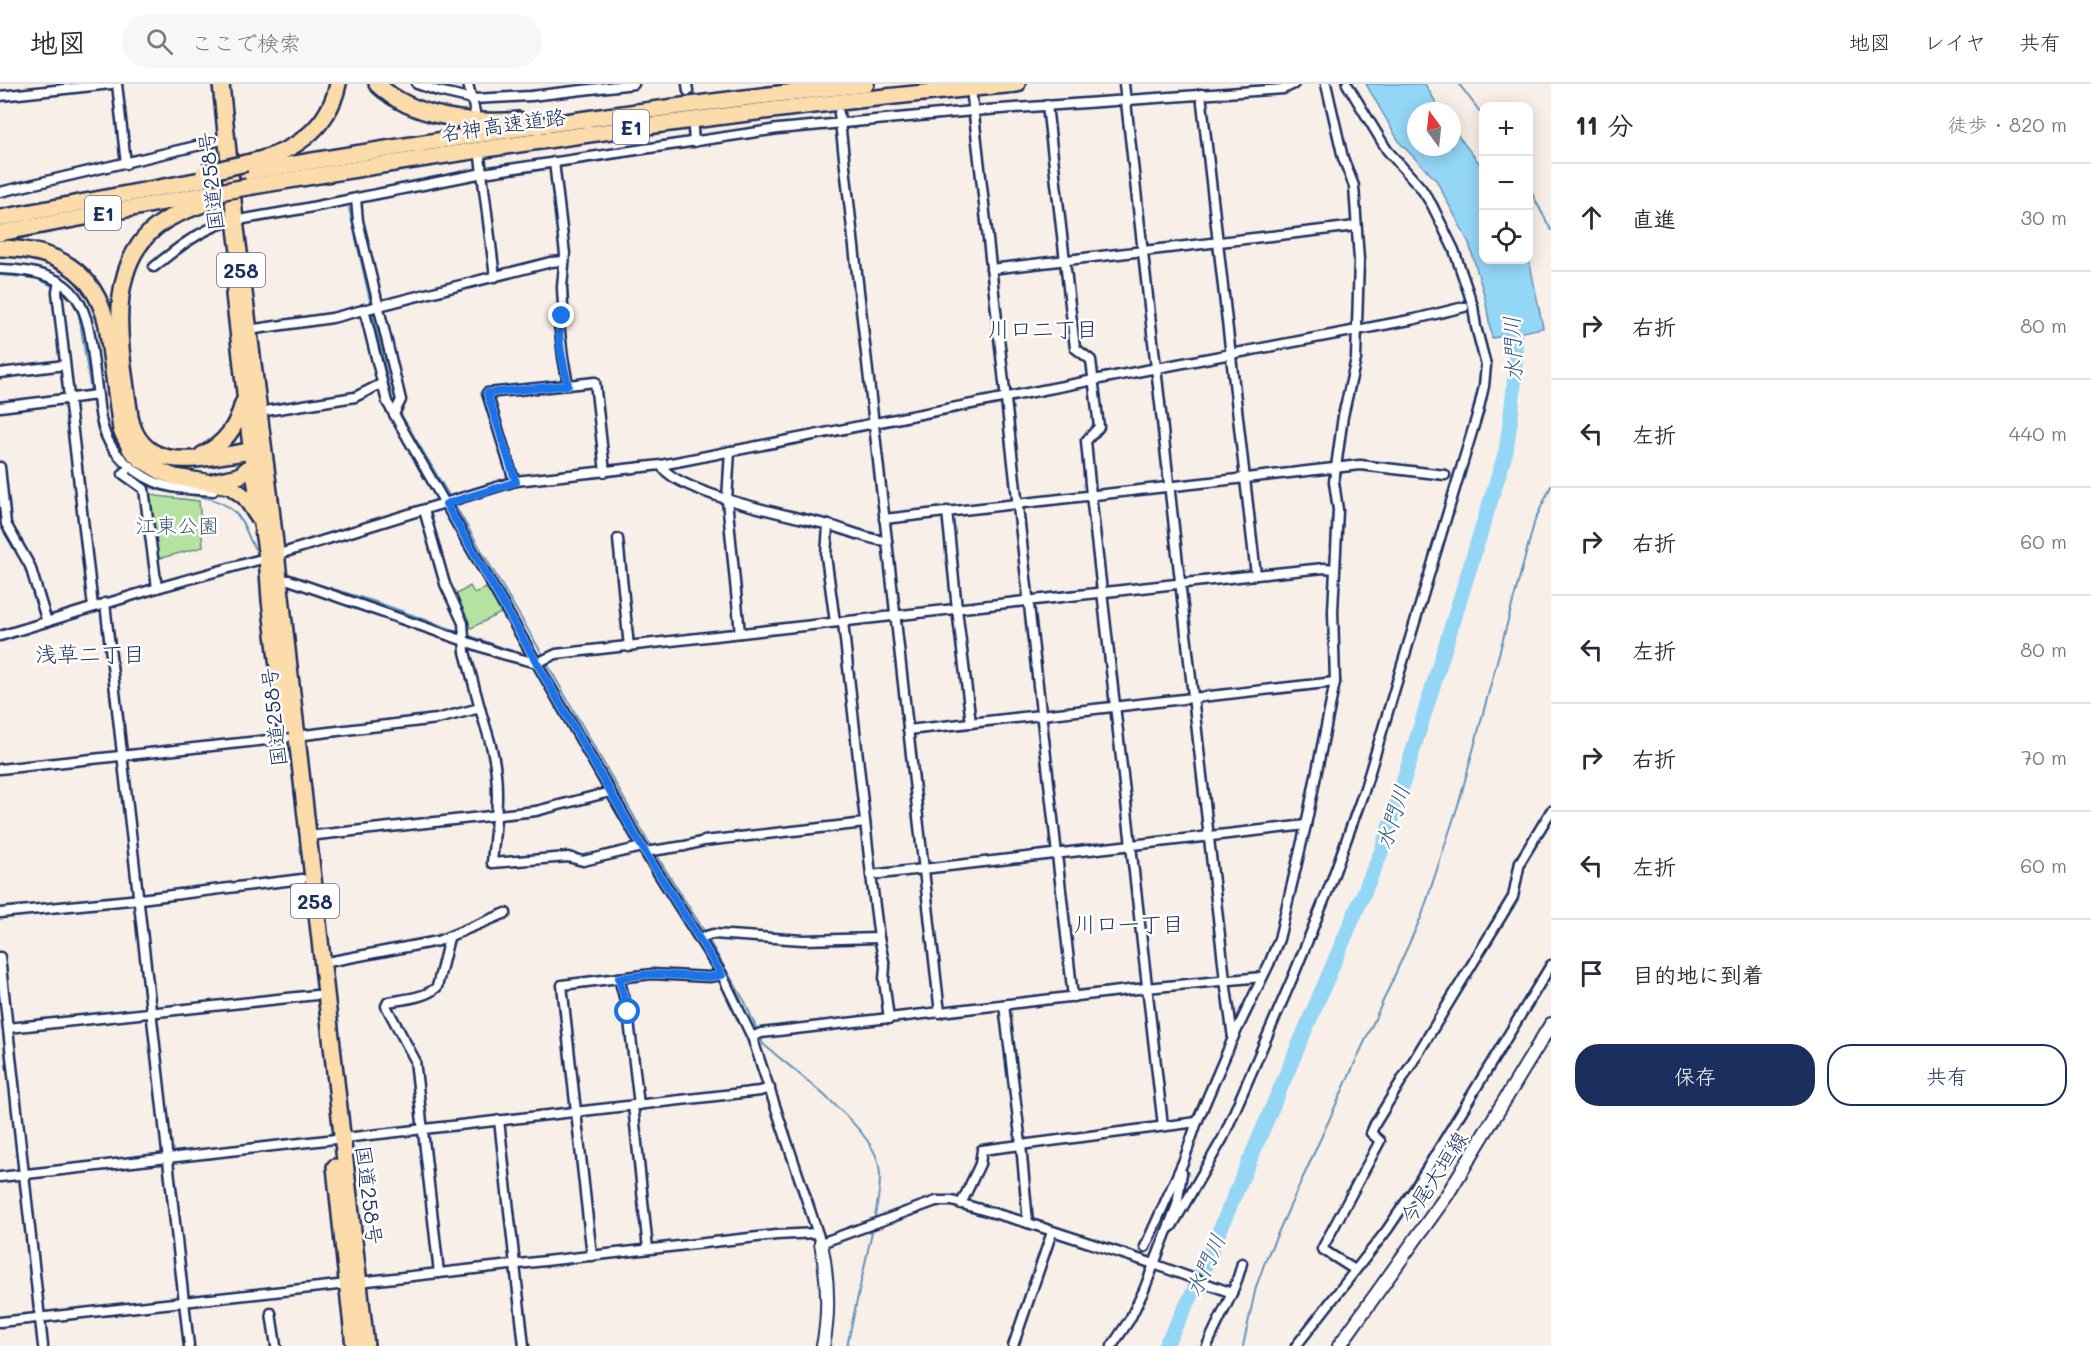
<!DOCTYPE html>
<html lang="ja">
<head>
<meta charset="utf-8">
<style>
  :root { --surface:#fff; --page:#f7f7f7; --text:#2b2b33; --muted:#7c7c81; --line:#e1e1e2; --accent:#1b2f5e }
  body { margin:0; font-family:Mali,"Klee One",sans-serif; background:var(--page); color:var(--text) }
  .controls { position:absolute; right:18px; top:18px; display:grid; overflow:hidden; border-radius:12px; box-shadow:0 3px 15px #0003 }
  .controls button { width:54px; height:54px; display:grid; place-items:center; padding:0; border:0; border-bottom:2px solid var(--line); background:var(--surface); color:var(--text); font:30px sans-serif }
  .compass { position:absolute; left:1407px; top:18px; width:54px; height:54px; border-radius:50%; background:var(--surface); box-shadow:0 3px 15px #0003; rotate:345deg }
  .stop { position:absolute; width:18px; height:18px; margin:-14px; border:4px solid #1a73e8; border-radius:50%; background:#fff }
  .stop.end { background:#1a73e8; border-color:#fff; box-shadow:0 2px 6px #0008 }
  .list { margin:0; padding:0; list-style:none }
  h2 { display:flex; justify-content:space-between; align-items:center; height:78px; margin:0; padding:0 24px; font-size:26px }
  h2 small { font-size:20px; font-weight:400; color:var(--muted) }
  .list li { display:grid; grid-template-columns:39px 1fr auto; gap:18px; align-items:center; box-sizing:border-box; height:108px; padding:0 24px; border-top:2px solid var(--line) }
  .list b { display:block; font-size:22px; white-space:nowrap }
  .list em { font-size:20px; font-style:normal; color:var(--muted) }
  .actions { display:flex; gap:12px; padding:18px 24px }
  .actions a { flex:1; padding:14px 0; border:2px solid var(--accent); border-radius:24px; text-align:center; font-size:21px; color:var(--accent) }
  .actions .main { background:var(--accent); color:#fff }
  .icon { flex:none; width:33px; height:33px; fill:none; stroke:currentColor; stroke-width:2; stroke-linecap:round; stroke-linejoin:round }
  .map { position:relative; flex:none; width:1551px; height:1262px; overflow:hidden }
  header { display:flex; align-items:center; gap:36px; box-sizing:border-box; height:84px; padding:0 30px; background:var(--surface); border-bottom:2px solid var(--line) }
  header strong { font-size:28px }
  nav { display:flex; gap:33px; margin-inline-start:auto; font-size:21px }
  .search { width:420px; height:54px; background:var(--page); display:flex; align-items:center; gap:15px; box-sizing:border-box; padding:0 21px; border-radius:33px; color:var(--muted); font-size:22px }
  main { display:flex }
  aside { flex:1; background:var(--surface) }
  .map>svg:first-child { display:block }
  .green { fill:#b4e3a1; stroke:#688980; stroke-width:1.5 }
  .water { fill:#94d6f6; stroke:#6493b9; stroke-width:1.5 }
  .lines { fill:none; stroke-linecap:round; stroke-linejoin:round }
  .stream { stroke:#6493b9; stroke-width:2 }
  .river { stroke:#94d6f6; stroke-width:15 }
  .street-casing { stroke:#1b2f5e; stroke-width:13 }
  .secondary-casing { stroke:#1b2f5e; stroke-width:16 }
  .highway-casing { stroke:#1b2f5e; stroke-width:20 }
  .street { stroke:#fff; stroke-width:8 }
  .secondary { stroke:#fff; stroke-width:12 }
  .highway { stroke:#fddcac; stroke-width:15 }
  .highway-bridge-casing { stroke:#1b2f5e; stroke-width:20; stroke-linecap:butt }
  .highway-bridge { stroke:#fddcac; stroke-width:15 }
  .route { stroke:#1a73e8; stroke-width:8 }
  .labels { text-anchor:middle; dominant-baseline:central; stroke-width:5; stroke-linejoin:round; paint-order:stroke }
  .shield { fill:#fff; stroke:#5f6d8e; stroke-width:1.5 }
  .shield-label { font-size:20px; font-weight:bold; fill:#1b2f5e }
  .street-label { font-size:21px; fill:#1b2f5e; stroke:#fff }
  .park-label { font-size:21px; fill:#415c6f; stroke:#fff }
  .neighbourhood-label { font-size:22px; fill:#1b2f5e; stroke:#fff }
  .water-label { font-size:22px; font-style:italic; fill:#395984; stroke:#fff }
</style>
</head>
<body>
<header>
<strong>地図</strong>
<div class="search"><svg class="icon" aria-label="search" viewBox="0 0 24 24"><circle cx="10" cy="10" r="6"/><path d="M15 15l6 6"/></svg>ここで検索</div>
<nav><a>地図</a><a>レイヤ</a><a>共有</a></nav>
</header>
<main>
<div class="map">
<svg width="1551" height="1262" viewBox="0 0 1551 1262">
  <rect width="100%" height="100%" fill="#f8efe8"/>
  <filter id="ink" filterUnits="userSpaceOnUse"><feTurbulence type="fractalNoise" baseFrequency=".0167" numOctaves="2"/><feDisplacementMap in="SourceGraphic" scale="12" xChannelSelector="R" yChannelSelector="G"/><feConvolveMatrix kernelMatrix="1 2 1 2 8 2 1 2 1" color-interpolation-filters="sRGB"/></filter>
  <g filter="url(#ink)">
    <g class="green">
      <path d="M148 408 157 412 199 417 203 463 157 475Z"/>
      <path d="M470 502 474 509 487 504 501 529 469 545 454 512Z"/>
    </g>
    <path class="water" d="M1366 0H1425L1441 27H1416V63H1452V44L1483 84 1484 176 1529 175 1543 244 1492 254 1485 214 1469 159 1436 96 1400 59Z"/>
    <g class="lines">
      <g class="stream">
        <path d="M1459 0 1484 33"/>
        <path d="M1528 102 1551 146"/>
        <path d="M349 124 371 221"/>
        <path d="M0 191 36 194 55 203"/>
        <path d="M59 207 72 216 79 231 91 307 71 309"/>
        <path d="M372 226 392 315 395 320"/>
        <path d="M92 313C97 340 102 363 121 383"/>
        <path d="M0 318 66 310"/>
        <path d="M399 327 451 415"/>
        <path d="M142 399C172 417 214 403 238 432 246 442 248 454 255 465"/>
        <path d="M454 420 544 573"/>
        <path d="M286 488 294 493 379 519 462 549"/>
        <path d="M467 551 526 572"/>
        <path d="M546 578 652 764"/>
        <path d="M655 769 706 850"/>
        <path d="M708 855 745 918 758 948"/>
        <path d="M760 953 763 960C793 986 869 1041 878 1078 883 1095 877 1120 874 1138"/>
        <path d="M847 1262 873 1143"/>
        <path d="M1243 1262 1256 1203 1266 1175 1422 831 1460 715 1535 436 1551 402"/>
      </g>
      <path class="river" d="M1165 1262 1193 1209 1382 766 1506 367C1512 325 1520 273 1512 231"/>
      <g class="street-casing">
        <g id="street">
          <path d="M117 0 126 80"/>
          <path d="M417 0 438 7 473 15 531 12 634 0"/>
          <path d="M468 0 475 28"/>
          <path d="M687 0 688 7"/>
          <path d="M1124 0 1225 896 1233 954"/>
          <path d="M1201 10 1256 491"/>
          <path d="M0 12 111 0"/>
          <path d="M972 13 1073 913"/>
          <path d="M1047 21 1075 264 1091 276 1099 343 1086 357 1091 411 1163 1042"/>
          <path d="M839 29 940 929"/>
          <path d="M693 45 694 58"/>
          <path d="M480 73 495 193"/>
          <path d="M554 78 565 170 562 203 563 222 559 240 563 273 568 301 595 298 605 388"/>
          <path d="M0 108 226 55"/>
          <path d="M356 115 358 137 401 316 394 330"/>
          <path d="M154 183C176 165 200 146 227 138L302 125 483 89 778 45 973 27 1283 5 1294 0"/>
          <path d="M0 185C96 187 87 237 98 312 99 326 101 340 106 352 114 371 133 387 151 396 170 406 192 405 213 407"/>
          <path d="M991 185 1356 142"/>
          <path d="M59 197 57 208 93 523"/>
          <path d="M364 225 387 318 645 768 722 891 752 953 821 1159 936 1117H952L1028 1139 1154 1180 1232 1209"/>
          <path d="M248 246 332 234 551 178 564 177"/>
          <path d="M0 289 65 281"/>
          <path d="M0 323 97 311"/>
          <path d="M259 328 355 313 381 300"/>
          <path d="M730 367 727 416 740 549"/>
          <path d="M661 381C674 409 797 433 829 441 848 446 868 456 887 457"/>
          <path d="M0 383 6 440 30 482 47 538"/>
          <path d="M130 383 123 390 144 405 157 504"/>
          <path d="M516 397 512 390 487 309 568 301"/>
          <path d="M947 427 957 525 971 639"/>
          <path d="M884 435 1360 381 1445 391"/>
          <path d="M828 441 826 472 835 538"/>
          <path d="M618 455 629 563"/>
          <path d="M279 496H289L502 570 537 579 556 570 1256 491 1324 484 1334 485"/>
          <path d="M105 519 189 1262"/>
          <path d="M843 538 871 791 879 854 885 882 884 896 889 935"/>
          <path d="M0 552 157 504 276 471 516 397 661 381 1094 296 1415 235 1464 223"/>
          <path d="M480 624C484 639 490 655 493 670 501 706 495 743 492 779L568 773 583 777 642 763"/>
          <path d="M908 646 1335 598"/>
          <path d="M296 652 437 635 480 624 465 568 463 539 445 500 424 426"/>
          <path d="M0 685 286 654"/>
          <path d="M308 752 536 727 610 708"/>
          <path d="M645 768 685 762 704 757 865 739"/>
          <path d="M871 791 1306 741"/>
          <path d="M0 829 140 815 302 795"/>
          <path d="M699 854 713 850 803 856 879 854"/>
          <path d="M0 873 43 1262"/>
          <path d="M322 879 438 857 506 829"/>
          <path d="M1004 921 1021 1060 1028 1139"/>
          <path d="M8 944 316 911"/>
          <path d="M752 953 761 949 1146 904 1262 893"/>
          <path d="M633 1021 648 1165"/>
          <path d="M639 1021 628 928 619 894 652 890 709 893 722 891"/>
          <path d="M499 1036 524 1262"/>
          <path d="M0 1093 760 1007 770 1004"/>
          <path d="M961 1120 980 1080 982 1066 1197 1038"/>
          <path d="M1168 1145 1172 1142 1223 1054 1295 888 1329 804 1365 704 1478 328 1484 302 1486 281 1476 243 1473 222 1454 166 1432 121 1421 104 1387 66 1347 0"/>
          <path d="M1145 1163 1184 1076 1197 1038 1233 954 1269 880 1279 855 1306 741 1335 598 1333 527 1338 426 1334 398 1343 332 1356 275 1359 176 1354 102 1343 74 1326 0"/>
          <path d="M592 1172 562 901 619 894"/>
          <path d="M1355 1186 1322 1165 1380 1057 1371 1049 1375 1040 1513 813 1520 778 1551 727"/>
          <path d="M439 1189 415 976 386 922 388 918C404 915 425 914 437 903L449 854"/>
          <path d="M359 1198 776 1151 817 1149"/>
          <path d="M271 1229 276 1262"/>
          <path d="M0 1238 347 1200"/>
          <path d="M1013 1262 1052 1148"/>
          <path d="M1112 1262 1130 1235 1144 1206 1177 1121 1182 1089"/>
          <path d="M1207 1262C1219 1234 1235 1209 1242 1179"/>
          <path d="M1296 1262 1387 1146 1412 1109 1551 881"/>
        </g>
      </g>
      <g class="secondary-casing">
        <g id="secondary">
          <path d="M821 1159C828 1194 830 1227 823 1262"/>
          <path d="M1339 1262 1447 1111 1551 940"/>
        </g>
      </g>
      <g class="highway-casing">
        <g id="highway">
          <path d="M221 0 235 136 271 424 366 1262"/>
          <path d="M377 0C412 34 473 40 519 36"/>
          <path d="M246 79C290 70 328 47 338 0"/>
          <path d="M247 88C453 53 659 22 866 0"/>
          <path d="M247 103C503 60 759 23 1017 0"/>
          <path d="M209 118C195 123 180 128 166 136 99 177 122 269 130 333 143 395 208 372 252 367L260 370"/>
          <path d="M0 134 206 95"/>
          <path d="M0 149 207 110"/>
          <path d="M0 164C55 165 94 185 107 241L121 346 131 366 140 375 162 388 175 393 230 402 245 413 258 433"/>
          <path d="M234 210 253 381 267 473 270 516 285 642"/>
          <path d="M202 371C225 360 237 343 243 319"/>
          <path d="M215 397 239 392 257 377"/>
          <path d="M335 1083 354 1262"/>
        </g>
      </g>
      <use href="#street" class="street"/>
      <use href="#secondary" class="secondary"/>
      <use href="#highway" class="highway"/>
      <g class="highway-bridge-casing">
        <g id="highway-bridge">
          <path d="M204 89 246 79"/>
          <path d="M207 110 247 103"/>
        </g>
      </g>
      <use href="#highway-bridge" class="highway-bridge"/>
    </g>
  </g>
  <g class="lines" filter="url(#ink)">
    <path class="route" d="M562 232C555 253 564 280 568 301L487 309 516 398 446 420 642 763 722 891 709 893 652 890 619 894 628 928"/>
  </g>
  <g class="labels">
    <g class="shield">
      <rect x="613" y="26" width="36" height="34" rx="4.5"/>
      <rect x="85" y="112" width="36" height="34" rx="4.5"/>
      <rect x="217" y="169" width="48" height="34" rx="4.5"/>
      <rect x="291" y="800" width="48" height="34" rx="4.5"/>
    </g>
    <g class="shield-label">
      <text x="631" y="43">E1</text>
      <text x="103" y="129">E1</text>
      <text x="241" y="186">258</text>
      <text x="315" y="817">258</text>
    </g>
    <g class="street-label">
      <text transform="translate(503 40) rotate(-8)">名神高速道路</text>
      <text transform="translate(210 97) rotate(-96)">国道258号</text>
      <text transform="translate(273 633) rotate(-96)">国道258号</text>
      <text transform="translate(1433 1093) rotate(-57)">今尾大垣線</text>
      <text transform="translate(370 1111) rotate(83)">国道258号</text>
    </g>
    <g class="park-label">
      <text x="177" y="440">江東公園</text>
    </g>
    <g class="neighbourhood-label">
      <text x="1043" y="244">川口二丁目</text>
      <text x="90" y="569">浅草二丁目</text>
      <text x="1129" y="839">川口一丁目</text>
    </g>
    <g class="water-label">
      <text transform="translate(1512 265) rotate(-92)">水門川</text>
      <text transform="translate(1392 733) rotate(-72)">水門川</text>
      <text transform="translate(1205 1181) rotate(-66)">水門川</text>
    </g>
  </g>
</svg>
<div class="controls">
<button>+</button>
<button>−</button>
<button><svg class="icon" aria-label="locate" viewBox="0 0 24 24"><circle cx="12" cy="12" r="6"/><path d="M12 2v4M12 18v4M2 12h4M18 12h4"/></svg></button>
</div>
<svg class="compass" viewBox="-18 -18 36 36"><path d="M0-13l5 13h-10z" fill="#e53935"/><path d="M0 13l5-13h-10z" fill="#7c7c81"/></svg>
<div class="stop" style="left:628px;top:928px"></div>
<div class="stop end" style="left:562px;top:232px"></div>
</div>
<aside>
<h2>11 分<small>徒歩 · 820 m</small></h2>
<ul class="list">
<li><svg class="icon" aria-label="ahead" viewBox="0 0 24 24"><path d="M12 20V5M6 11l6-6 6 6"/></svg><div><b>直進</b></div><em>30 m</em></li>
<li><svg class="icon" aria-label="right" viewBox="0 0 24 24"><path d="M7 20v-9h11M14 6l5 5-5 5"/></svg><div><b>右折</b></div><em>80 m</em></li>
<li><svg class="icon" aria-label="left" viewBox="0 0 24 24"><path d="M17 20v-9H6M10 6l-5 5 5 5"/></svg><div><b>左折</b></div><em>440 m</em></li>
<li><svg class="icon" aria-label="right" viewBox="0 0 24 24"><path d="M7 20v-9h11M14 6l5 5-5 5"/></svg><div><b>右折</b></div><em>60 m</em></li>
<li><svg class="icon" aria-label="left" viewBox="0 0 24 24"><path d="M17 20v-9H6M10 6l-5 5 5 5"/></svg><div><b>左折</b></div><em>80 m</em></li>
<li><svg class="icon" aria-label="right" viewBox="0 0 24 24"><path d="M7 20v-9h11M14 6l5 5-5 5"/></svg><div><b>右折</b></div><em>70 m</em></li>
<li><svg class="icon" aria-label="left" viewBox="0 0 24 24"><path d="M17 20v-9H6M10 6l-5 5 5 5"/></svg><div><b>左折</b></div><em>60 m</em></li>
<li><svg class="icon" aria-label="arrive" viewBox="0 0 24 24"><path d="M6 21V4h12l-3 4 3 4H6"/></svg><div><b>目的地に到着</b></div></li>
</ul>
<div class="actions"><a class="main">保存</a><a>共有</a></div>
</aside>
</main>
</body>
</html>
